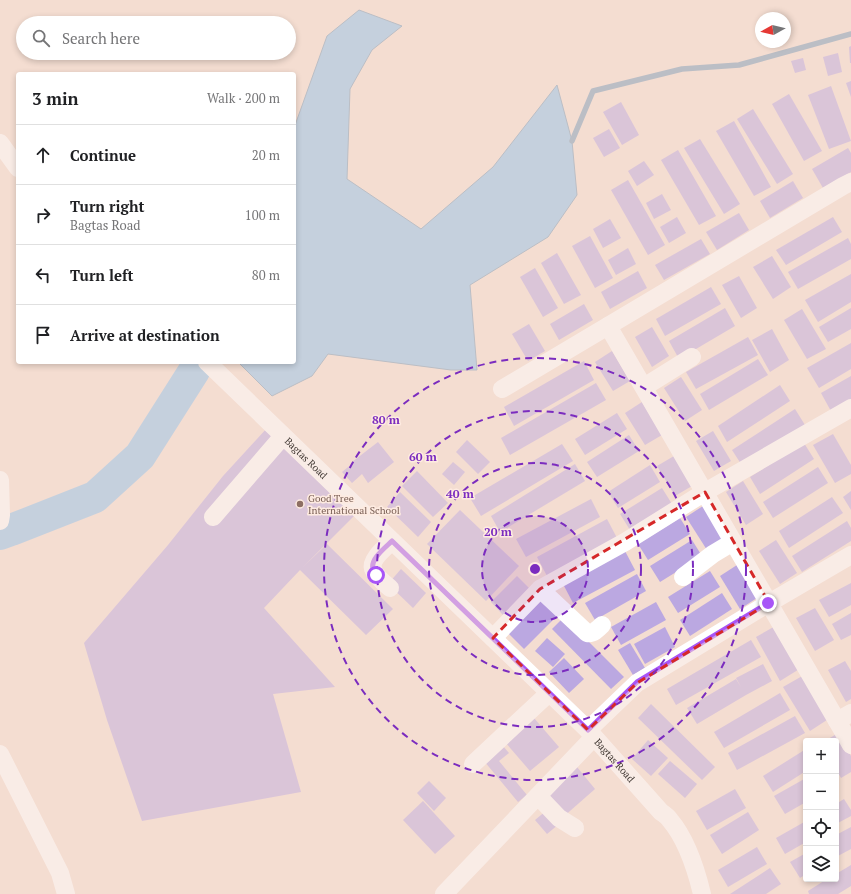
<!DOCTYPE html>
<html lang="en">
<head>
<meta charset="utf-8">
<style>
  :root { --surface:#fff; --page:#f2f2f2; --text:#202124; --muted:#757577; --line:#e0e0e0 }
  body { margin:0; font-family:"PT Serif",serif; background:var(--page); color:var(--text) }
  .controls { position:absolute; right:12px; bottom:12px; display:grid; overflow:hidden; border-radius:4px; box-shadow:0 2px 6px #0003 }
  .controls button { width:36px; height:36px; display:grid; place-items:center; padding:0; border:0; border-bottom:1px solid var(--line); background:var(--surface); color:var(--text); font:20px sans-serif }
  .compass { position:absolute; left:755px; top:12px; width:36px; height:36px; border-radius:50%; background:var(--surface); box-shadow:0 2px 6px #0003; rotate:262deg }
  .stop { position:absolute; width:12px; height:12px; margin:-9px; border:3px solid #a855f7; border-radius:50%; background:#fff }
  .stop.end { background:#a855f7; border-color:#fff; box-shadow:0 1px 4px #0008 }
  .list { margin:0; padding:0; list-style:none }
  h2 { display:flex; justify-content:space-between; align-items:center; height:52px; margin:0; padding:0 16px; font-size:17px }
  h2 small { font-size:13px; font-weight:400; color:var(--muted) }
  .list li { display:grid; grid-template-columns:26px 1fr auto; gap:12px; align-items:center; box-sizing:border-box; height:60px; padding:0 16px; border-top:1px solid var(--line) }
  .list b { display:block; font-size:15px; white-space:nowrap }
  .list p { margin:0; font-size:13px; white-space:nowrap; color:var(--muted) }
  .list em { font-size:13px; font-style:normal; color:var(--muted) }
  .icon { flex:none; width:22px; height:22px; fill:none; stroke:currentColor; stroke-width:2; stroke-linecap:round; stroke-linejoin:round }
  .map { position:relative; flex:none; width:851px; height:894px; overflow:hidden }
  .search { position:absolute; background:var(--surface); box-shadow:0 2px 6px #0003; left:16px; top:16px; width:280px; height:44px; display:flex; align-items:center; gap:10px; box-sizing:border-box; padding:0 14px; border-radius:22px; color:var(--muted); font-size:15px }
  .panel { position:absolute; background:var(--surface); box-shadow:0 2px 6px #0003; left:16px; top:72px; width:280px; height:292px; border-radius:4px }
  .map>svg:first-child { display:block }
  .water { fill:#8cc2ec; stroke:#7699b5 }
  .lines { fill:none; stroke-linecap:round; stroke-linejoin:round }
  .stream { stroke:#7699b5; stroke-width:5.5 }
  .river { stroke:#8cc2ec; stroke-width:32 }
  .building { fill:#bba8e1 }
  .minor { stroke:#fff; stroke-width:18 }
  .route { stroke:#a855f7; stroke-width:5 }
  .marked { fill:none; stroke:#d62828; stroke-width:3; stroke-dasharray:8 5; stroke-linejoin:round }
  .ring { fill:none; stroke:#7b2cbf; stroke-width:2; stroke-dasharray:7 5 }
  .education-dot { fill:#8d6e63; stroke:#feebe1; stroke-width:1.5 }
  .labels { text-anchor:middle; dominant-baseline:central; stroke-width:3; stroke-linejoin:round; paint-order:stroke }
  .street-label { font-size:10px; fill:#433a35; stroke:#feebe1 }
  .education-label { font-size:10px; fill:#785e54; stroke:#feebe1; text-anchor:start }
  .centre { fill:#7b2cbf; stroke:#feebe1; stroke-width:2 }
  .ring-label { font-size:12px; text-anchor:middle; font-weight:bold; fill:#7b2cbf; stroke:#feebe1; stroke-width:3; stroke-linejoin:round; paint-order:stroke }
</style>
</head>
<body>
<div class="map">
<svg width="851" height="894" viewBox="0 0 851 894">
  <rect width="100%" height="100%" fill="#f4ddd1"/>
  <path class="water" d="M359 10 402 26 372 50 350 89 347 179 421 229 493 167 557 85 572 141 577 195 548 237 470 285 477 370H451L328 354 312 376 272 396 238 362H294V128L327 36Z"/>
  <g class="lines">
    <path class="stream" d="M572 141 593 91 682 69 739 65 851 34"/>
    <path class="river" d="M0 534 11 530 95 497 140 456 194 371"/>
  </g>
  <g class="building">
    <path d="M851 46V63H850L849 47Z"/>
    <path d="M838 53 842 72 828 76 823 57Z"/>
    <path d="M803 58 806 70 795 73 791 61Z"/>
    <path d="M851 81V97L846 83Z"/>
    <path d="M831 86 851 141 829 149 808 95Z"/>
    <path d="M789 94 822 151 804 161 772 104Z"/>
    <path d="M621 102 639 135 622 145 603 112Z"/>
    <path d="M753 109 793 174 777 184 737 119Z"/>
    <path d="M734 121 771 187 754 196 716 131Z"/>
    <path d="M609 129 620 148 604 157 593 138Z"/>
    <path d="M700 139 740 204 724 214 684 148Z"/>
    <path d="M848 148 851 153V172L823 188 812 169Z"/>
    <path d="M678 150 716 216 699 225 661 160Z"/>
    <path d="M644 161 654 175 637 186 628 171Z"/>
    <path d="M628 180 665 245 648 255 611 190Z"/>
    <path d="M793 181 803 198 770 218 760 201Z"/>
    <path d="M662 194 671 210 654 219 646 203Z"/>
    <path d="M739 213 749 230 717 250 706 232Z"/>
    <path d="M677 217 686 233 669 243 660 227Z"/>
    <path d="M833 217 842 232 786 265 776 250Z"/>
    <path d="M610 219 621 238 603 248 593 229Z"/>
    <path d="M590 236 613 278 595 288 572 246Z"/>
    <path d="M848 238 851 244V259L798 289 788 272Z"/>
    <path d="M701 239 710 254 664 280 655 265Z"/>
    <path d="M628 248 636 264 616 275 608 260Z"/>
    <path d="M557 253 581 295 564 304 541 263Z"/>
    <path d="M772 256 791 287 773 299 753 267Z"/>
    <path d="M535 268 558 308 543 317 520 277Z"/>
    <path d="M638 271 647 288 610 309 601 292Z"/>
    <path d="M851 274V302L818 322 805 300Z"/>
    <path d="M739 276 757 308 741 318 722 285Z"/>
    <path d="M711 287 721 304 665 336 656 319Z"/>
    <path d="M584 304 593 320 559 340 550 324Z"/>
    <path d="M725 308 735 326 679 359 669 341Z"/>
    <path d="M851 308V329L828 342 819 327Z"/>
    <path d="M802 309 826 349 807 359 784 320Z"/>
    <path d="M529 324 545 351 528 361 512 334Z"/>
    <path d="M652 327 669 356 652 367 635 337Z"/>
    <path d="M772 329 789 360 770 372 752 340Z"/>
    <path d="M748 337 758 355 696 389 686 372Z"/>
    <path d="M851 343V369L819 388 807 368Z"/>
    <path d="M612 351 630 381 613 391 595 362Z"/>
    <path d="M758 359 768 375 709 410 700 394Z"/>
    <path d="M584 361 594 380 514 426 504 407Z"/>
    <path d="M851 376V402L832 413 821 393Z"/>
    <path d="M681 377 702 410 685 421 664 388Z"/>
    <path d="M596 383 606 400 510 455 501 438Z"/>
    <path d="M780 385 790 401 727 442 718 426Z"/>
    <path d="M642 402 662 435 645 445 625 413Z"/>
    <path d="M795 409 805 425 741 464 732 450Z"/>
    <path d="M617 413 627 429 585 455 575 439Z"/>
    <path d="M267 428 356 514 303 567 327 544 393 609 366 635 300 570 264 608 335 687 273 694 301 792 142 821 107 720 84 643 168 545 223 476Z"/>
    <path d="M713 431 731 461 714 471 696 441Z"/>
    <path d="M833 434 851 465V474L835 483 813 445Z"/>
    <path d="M629 435 639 451 597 477 587 462Z"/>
    <path d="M467 440 490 462 478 474 456 452Z"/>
    <path d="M378 442 394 462 368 483 362 474 352 483 342 472 353 463 352 462Z"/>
    <path d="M804 443 814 459 760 494 750 477Z"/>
    <path d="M562 444 573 461 481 516 470 498Z"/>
    <path d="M674 456 692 486 675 496 657 466Z"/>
    <path d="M453 462 465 472 454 485 442 474Z"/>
    <path d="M575 464 585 481 500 532 491 516Z"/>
    <path d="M650 465 660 482 618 508 608 492Z"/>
    <path d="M818 467 828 483 773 518 763 502Z"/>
    <path d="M417 471 448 503 433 517 402 486Z"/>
    <path d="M743 481 763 514 746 525 726 492Z"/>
    <path d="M662 488 672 504 630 530 620 514Z"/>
    <path d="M851 491V510L843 497Z"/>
    <path d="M400 492 431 522 418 537 387 507Z"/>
    <path d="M832 497 843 513 789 548 779 531Z"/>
    <path d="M591 499 600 517 526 557 516 539Z"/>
    <path d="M703 506 724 539 707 550 686 517Z"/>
    <path d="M460 510 519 566 486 601 427 544Z"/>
    <path d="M680 518 690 534 648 560 638 544Z"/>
    <path d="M607 519 617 538 547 576 537 557Z"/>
    <path d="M847 521 851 528V541L802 572 792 556Z"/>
    <path d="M692 540 702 556 660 582 650 566Z"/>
    <path d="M776 540 797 573 780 584 759 551Z"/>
    <path d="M625 551 635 570 573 603 563 584Z"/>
    <path d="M737 565 757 598 740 609 720 576Z"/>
    <path d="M401 569 426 593 413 608 388 584Z"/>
    <path d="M710 571 720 587 678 613 668 597Z"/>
    <path d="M637 574 646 591 595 620 585 603Z"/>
    <path d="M517 576 530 589 503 615 491 602Z"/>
    <path d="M851 583V605L829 617 819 600Z"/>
    <path d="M722 593 732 609 690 636 680 620Z"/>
    <path d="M542 600 557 616 524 649 508 633Z"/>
    <path d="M656 602 666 620 621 645 611 627Z"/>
    <path d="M815 608 834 640 815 651 796 618Z"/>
    <path d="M851 613V635L841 640 832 624Z"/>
    <path d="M564 617 624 677 611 689 552 629Z"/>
    <path d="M777 625 801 668 780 681 756 637Z"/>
    <path d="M665 627 675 647 645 664 634 644Z"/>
    <path d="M547 638 565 654 553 667 535 651Z"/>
    <path d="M751 640 761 657 676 705 667 689Z"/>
    <path d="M630 643 645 668 633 675 618 650Z"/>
    <path d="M564 658 584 679 569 693 549 672Z"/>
    <path d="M845 661 851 671V699L846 702 828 670Z"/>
    <path d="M763 664 772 681 746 695 697 724 687 708 736 679 741 687 736 678Z"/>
    <path d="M804 675 830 718 810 731 783 687Z"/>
    <path d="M780 693 790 710 724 748 714 732Z"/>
    <path d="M651 704 715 767 702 780 638 718Z"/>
    <path d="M795 716 805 733 737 770 728 753Z"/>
    <path d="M534 718 559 747 530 771 505 742Z"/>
    <path d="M838 733 851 756V772L841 778 836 769V741H825Z"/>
    <path d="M648 740 668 758 651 776 632 759Z"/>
    <path d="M502 745 509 753 499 761 527 795 518 802 484 761Z"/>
    <path d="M806 749V771L773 792 763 776Z"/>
    <path d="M670 761 697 784 685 798 658 774Z"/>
    <path d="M577 767 595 789 562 818 543 795Z"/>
    <path d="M806 778V802L785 814 774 796Z"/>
    <path d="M429 781 446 798 434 811 417 793Z"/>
    <path d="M735 789 746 808 707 830 696 811Z"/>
    <path d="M844 799 851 810V816L836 824V804Z"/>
    <path d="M423 801 455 836 435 854 403 820Z"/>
    <path d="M547 810 559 824 547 834 535 820Z"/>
    <path d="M748 812 759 830 722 854 710 835Z"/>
    <path d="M806 821V842L785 854 776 838Z"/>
    <path d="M851 827V849L836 857V835Z"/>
    <path d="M757 847 767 864 728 887 718 870Z"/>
    <path d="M806 853V874L800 878 790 862Z"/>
    <path d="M851 865V886L838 894H809L808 891 827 879H836V874Z"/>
    <path d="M770 868 781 884 766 894H730Z"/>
  </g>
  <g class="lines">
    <g class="minor">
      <path d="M0 143 18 168"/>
      <path d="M608 326 851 745"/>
      <path id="s1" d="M207 362 588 730 661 812C664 814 668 817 670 820 687 840 696 869 702 894"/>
      <path d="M644 387 692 357"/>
      <path d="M502 389 608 326 843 186 851 182"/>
      <path d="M0 480 1 515 0 521"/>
      <path d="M213 517 283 436"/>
      <path d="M683 577 713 554 733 542"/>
      <path d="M390 588C385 584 375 575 373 569 370 559 386 547 392 541"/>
      <path d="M540 589 587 633C593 634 598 629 602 625"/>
      <path d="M493 638 540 589 625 542 705 492 851 408"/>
      <path d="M837 721 851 713"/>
      <path d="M588 730 637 683 769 603 851 555"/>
      <path d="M0 754 60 873 66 894"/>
      <path d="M473 764 549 693"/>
      <path d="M538 796 559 818 575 828"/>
      <path d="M444 894 594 737"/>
    </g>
  </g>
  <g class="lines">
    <path class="route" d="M376 575C376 574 373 570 373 569 370 559 386 547 392 541L588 730 637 682 768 603"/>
  </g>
  <path d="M0 0H851V894H0ZM705 492 769 603 637 683 588 730 493 638 540 589Z" fill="#f4ddd1" fill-opacity=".55" fill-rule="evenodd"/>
  <path class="marked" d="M705 492 769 603 637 683 588 730 493 638 540 589Z"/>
  <circle cx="535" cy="569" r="53" fill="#7b2cbf" fill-opacity=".12"/>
  <g class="ring">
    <circle cx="535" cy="569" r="53"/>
    <circle cx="535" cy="569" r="106"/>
    <circle cx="535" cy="569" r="158"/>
    <circle cx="535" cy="569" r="211"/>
  </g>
  <circle class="education-dot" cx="300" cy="504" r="4"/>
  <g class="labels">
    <g class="street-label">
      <text stroke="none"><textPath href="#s1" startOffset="138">Bagtas Road</textPath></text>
      <text stroke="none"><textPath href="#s1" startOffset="570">Bagtas Road</textPath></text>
    </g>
    <g class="education-label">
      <text x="308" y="498">Good Tree<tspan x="308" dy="12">International School</tspan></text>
    </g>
  </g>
  <circle cx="535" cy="569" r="6" class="centre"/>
  <g class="ring-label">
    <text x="386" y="424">80 m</text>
    <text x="423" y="461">60 m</text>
    <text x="460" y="498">40 m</text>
    <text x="498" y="536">20 m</text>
  </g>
</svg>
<div class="controls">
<button>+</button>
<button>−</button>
<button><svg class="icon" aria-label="locate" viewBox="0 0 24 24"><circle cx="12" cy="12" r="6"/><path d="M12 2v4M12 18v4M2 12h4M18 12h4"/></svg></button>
<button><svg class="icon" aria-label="layers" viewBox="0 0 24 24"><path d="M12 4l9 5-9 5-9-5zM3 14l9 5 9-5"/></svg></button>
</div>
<svg class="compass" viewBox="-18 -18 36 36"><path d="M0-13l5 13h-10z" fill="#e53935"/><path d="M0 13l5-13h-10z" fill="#757577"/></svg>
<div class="stop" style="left:376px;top:575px"></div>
<div class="stop end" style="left:768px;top:603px"></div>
<div class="search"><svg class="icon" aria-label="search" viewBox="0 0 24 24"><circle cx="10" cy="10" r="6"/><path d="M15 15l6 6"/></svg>Search here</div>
<section class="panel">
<h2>3 min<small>Walk · 200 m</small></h2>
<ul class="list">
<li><svg class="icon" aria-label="ahead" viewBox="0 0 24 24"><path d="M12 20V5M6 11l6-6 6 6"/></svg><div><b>Continue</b></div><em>20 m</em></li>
<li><svg class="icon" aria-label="right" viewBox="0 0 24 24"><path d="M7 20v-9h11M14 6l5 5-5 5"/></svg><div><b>Turn right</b><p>Bagtas Road</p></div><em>100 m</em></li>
<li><svg class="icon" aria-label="left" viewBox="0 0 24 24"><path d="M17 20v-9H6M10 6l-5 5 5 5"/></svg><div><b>Turn left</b></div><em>80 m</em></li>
<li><svg class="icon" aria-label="arrive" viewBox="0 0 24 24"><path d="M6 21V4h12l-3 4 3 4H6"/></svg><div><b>Arrive at destination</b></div></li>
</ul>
</section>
</div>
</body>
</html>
